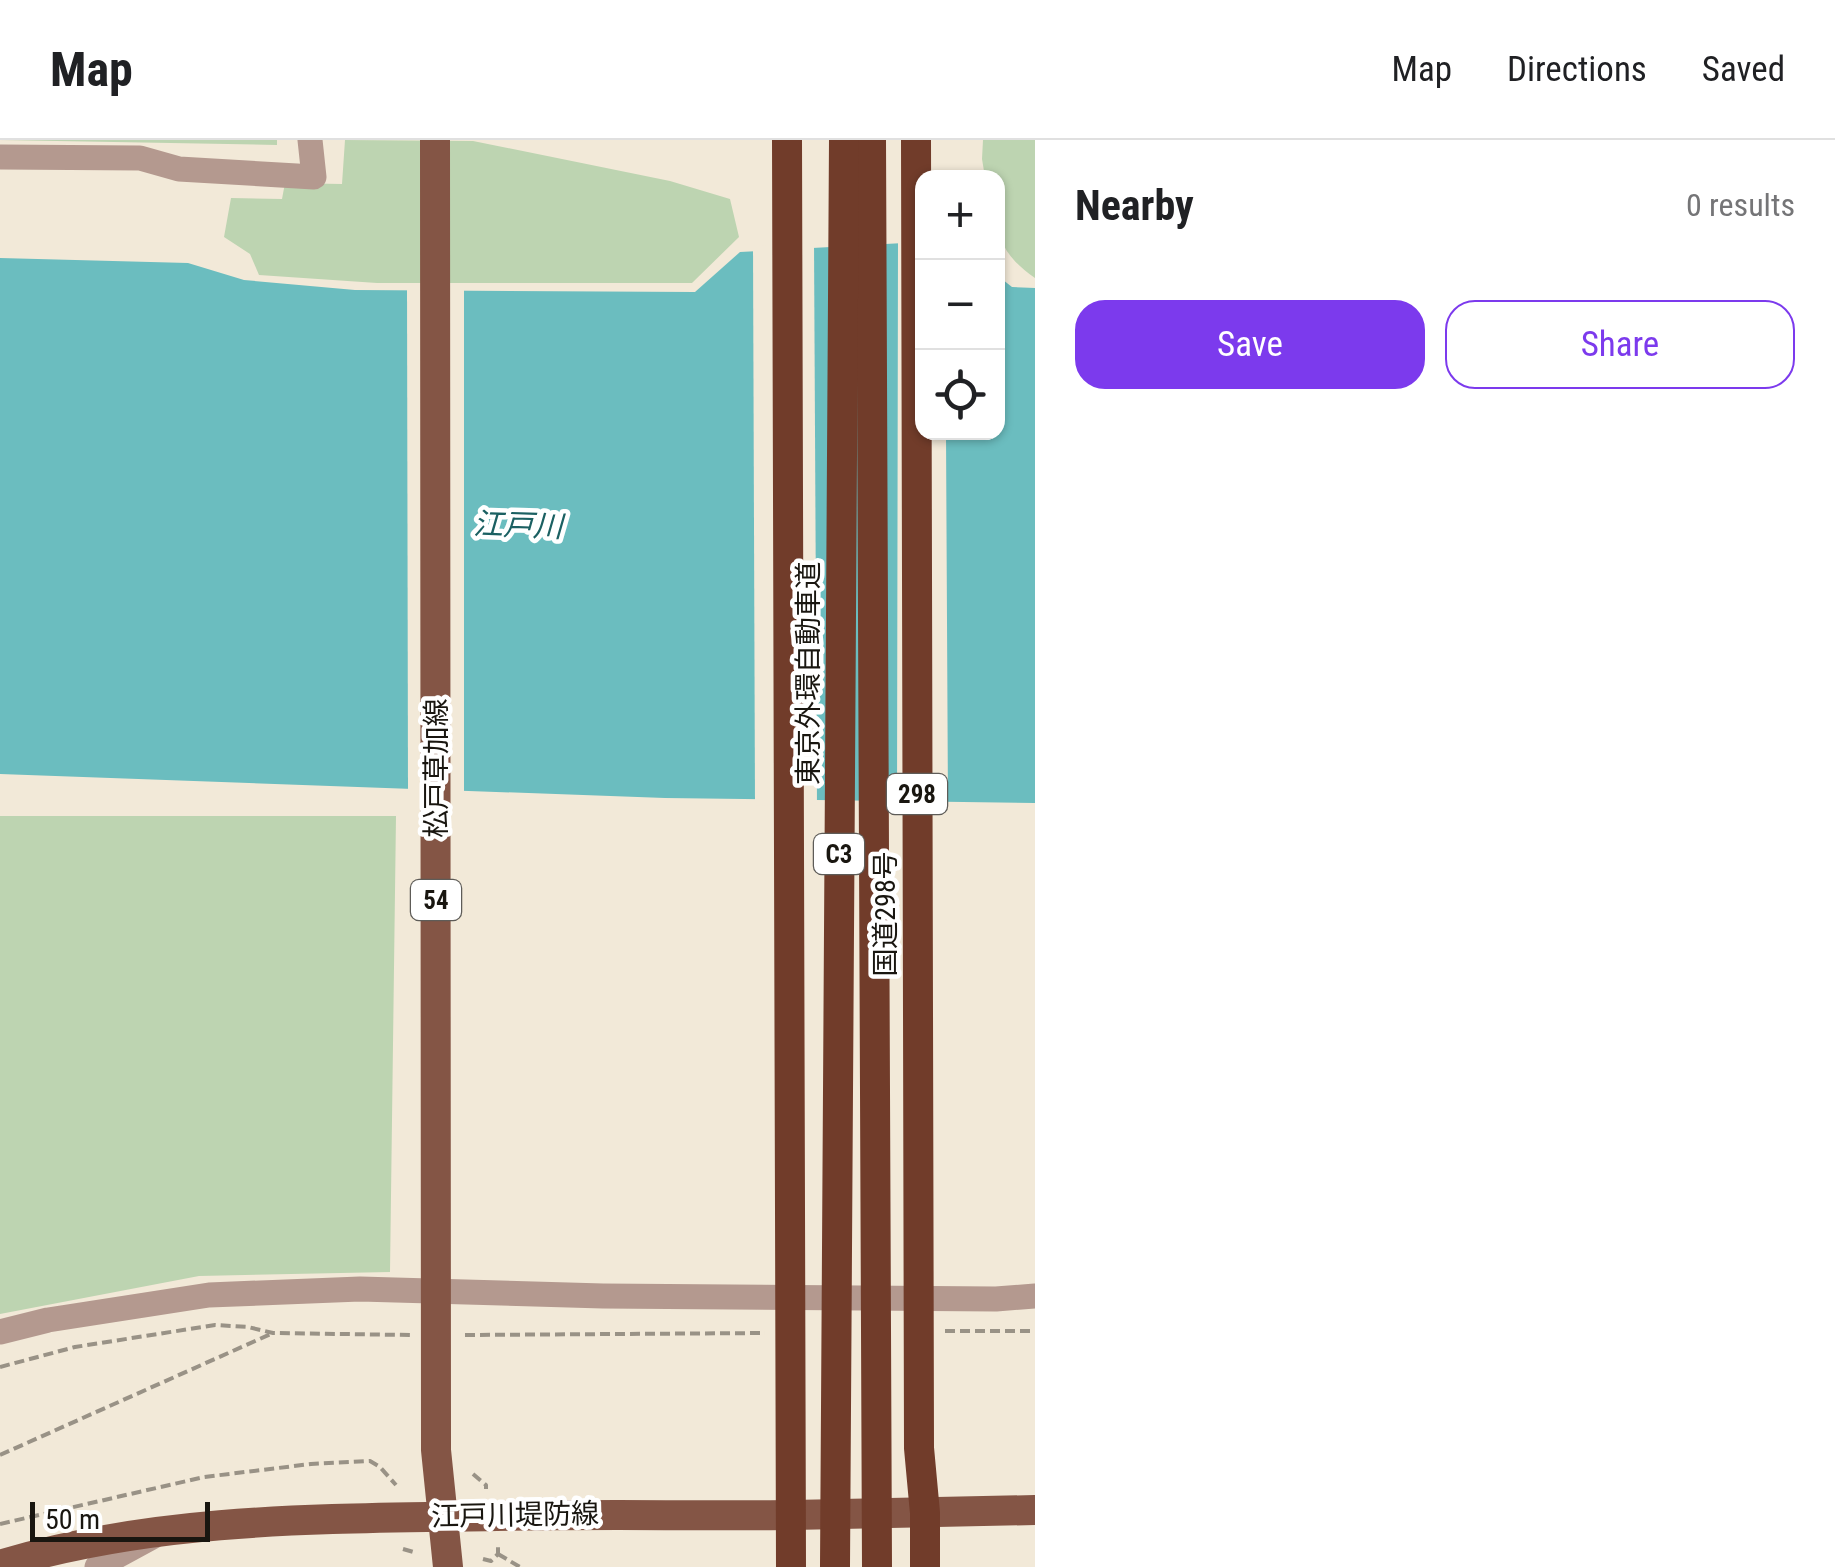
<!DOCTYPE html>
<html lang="en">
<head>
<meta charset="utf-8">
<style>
  :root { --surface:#fff; --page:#f6f6f6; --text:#202124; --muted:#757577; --line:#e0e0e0; --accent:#7c3aed }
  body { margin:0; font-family:"Roboto Condensed","Noto Sans JP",sans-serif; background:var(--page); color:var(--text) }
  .controls { position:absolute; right:30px; top:30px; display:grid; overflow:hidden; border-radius:20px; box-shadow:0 2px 8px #0004 }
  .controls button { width:90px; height:90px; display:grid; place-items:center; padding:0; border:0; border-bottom:2px solid var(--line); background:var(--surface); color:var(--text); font:50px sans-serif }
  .scale { position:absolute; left:30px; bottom:25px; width:180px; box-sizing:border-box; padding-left:10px; border:5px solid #191610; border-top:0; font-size:28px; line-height:35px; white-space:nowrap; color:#191610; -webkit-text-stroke:8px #fff; paint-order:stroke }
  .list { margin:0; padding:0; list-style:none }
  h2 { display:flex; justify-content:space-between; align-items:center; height:130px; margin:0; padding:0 40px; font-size:42px }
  h2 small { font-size:32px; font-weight:400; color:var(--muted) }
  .actions { display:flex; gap:20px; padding:30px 40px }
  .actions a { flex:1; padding:22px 0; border:2px solid var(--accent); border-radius:30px; text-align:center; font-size:35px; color:var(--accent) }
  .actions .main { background:var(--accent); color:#fff }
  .icon { flex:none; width:55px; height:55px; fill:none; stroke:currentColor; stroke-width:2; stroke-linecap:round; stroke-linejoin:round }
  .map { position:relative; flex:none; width:1035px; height:1427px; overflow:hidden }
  header { display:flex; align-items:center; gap:60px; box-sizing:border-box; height:140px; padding:0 50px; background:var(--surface); border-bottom:2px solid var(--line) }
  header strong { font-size:48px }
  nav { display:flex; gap:55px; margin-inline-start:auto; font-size:35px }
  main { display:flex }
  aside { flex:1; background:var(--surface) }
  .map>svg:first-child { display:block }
  .green { fill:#bdd4b1 }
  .water { fill:#6bbdbf }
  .pier { fill:#f2e9d8 }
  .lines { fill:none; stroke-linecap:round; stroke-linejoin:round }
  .path { stroke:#999286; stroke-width:4; stroke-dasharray:10 5; stroke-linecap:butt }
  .minor { stroke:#b4998f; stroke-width:25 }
  .major { stroke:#845545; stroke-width:30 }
  .highway { stroke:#713c2a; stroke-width:30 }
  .labels { text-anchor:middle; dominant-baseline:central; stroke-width:9; stroke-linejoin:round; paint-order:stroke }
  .shield { fill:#fff; stroke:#5e5c58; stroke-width:2.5 }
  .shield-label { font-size:25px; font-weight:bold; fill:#191610 }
  .street-label { font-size:28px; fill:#191610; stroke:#fff }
  .water-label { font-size:30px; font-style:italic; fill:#1b6062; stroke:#fff }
</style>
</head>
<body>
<header>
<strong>Map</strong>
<nav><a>Map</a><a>Directions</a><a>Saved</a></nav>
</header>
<main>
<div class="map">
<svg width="1035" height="1427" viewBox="0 0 1035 1427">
  <rect width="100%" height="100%" fill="#f2e9d8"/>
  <g class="green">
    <path d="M0 0H277V5Z"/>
    <path d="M345 0 473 1 670 41 730 59 739 97 692 143H377L259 135 250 114 224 97 231 58 282 59 285 43 342 44Z"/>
    <path d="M983 0H1035V138C991 107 998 87 998 38L985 37 982 19Z"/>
    <path d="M0 676H396L390 1132 199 1136 0 1174Z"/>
  </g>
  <path class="water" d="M922 102V292H998V136L1012 147 1035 148V663L665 658 0 634V118L188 123 244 140 355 150 695 152 740 112Z"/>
  <g class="pier">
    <path d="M922 97V292L946 293 948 668 897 667 898 99Z"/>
    <path d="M814 103 817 666 755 665 753 106Z"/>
    <path d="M407 146H464V655L408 653Z"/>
  </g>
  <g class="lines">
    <g class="path">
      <path d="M945 1191H1035"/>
      <path d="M465 1195 765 1193"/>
      <path d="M0 1227 75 1207 215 1185 248 1187 273 1193 410 1195"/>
      <path d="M0 1315 273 1193"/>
      <path d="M473 1334 486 1345V1349"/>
      <path d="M0 1384 204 1337 311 1324 370 1321 380 1327 396 1345"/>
      <path d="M403 1409 417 1413"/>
      <path d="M498 1414 520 1427"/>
      <path d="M483 1419 491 1421 498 1414V1403"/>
    </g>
    <g class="minor">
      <path d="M0 17 140 18 179 29 314 37 310 0"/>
      <path d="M0 1192 48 1180 209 1155 360 1149 603 1156 996 1159 1035 1156"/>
      <path d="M97 1427 154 1396"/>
    </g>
    <g class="major">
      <path d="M435 0 436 1310 448 1427"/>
      <path d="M0 1425C159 1376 332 1379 497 1376 595 1374 694 1376 792 1375 873 1374 954 1371 1035 1370"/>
    </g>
    <g class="highway">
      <path d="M787 0 791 1427"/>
      <path d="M871 0 877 1427"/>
      <path d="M916 0 919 1308 925 1373V1427"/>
      <path d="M835 1427 844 0"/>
    </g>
  </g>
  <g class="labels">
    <g class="shield">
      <rect x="887" y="634" width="60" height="40" rx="8"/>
      <rect x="814" y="694" width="50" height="40" rx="8"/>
      <rect x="411" y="740" width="50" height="40" rx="8"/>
    </g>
    <g class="shield-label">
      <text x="917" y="654">298</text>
      <text x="839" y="714">C3</text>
      <text x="436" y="760">54</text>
    </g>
    <g class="street-label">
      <text transform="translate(808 533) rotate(-90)">東京外環自動車道</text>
      <text transform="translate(436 628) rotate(-90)">松戸草加線</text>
      <text transform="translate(885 774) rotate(-90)">国道298号</text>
      <text transform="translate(515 1375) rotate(-1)">江戸川堤防線</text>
    </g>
    <g class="water-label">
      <text transform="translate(518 385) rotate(2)">江戸川</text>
    </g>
  </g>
</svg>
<div class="controls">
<button>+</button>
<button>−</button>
<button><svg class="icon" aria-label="locate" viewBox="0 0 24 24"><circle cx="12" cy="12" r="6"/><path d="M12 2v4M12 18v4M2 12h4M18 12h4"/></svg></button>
</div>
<div class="scale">50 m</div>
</div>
<aside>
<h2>Nearby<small>0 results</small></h2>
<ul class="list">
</ul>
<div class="actions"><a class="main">Save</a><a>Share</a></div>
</aside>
</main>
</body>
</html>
